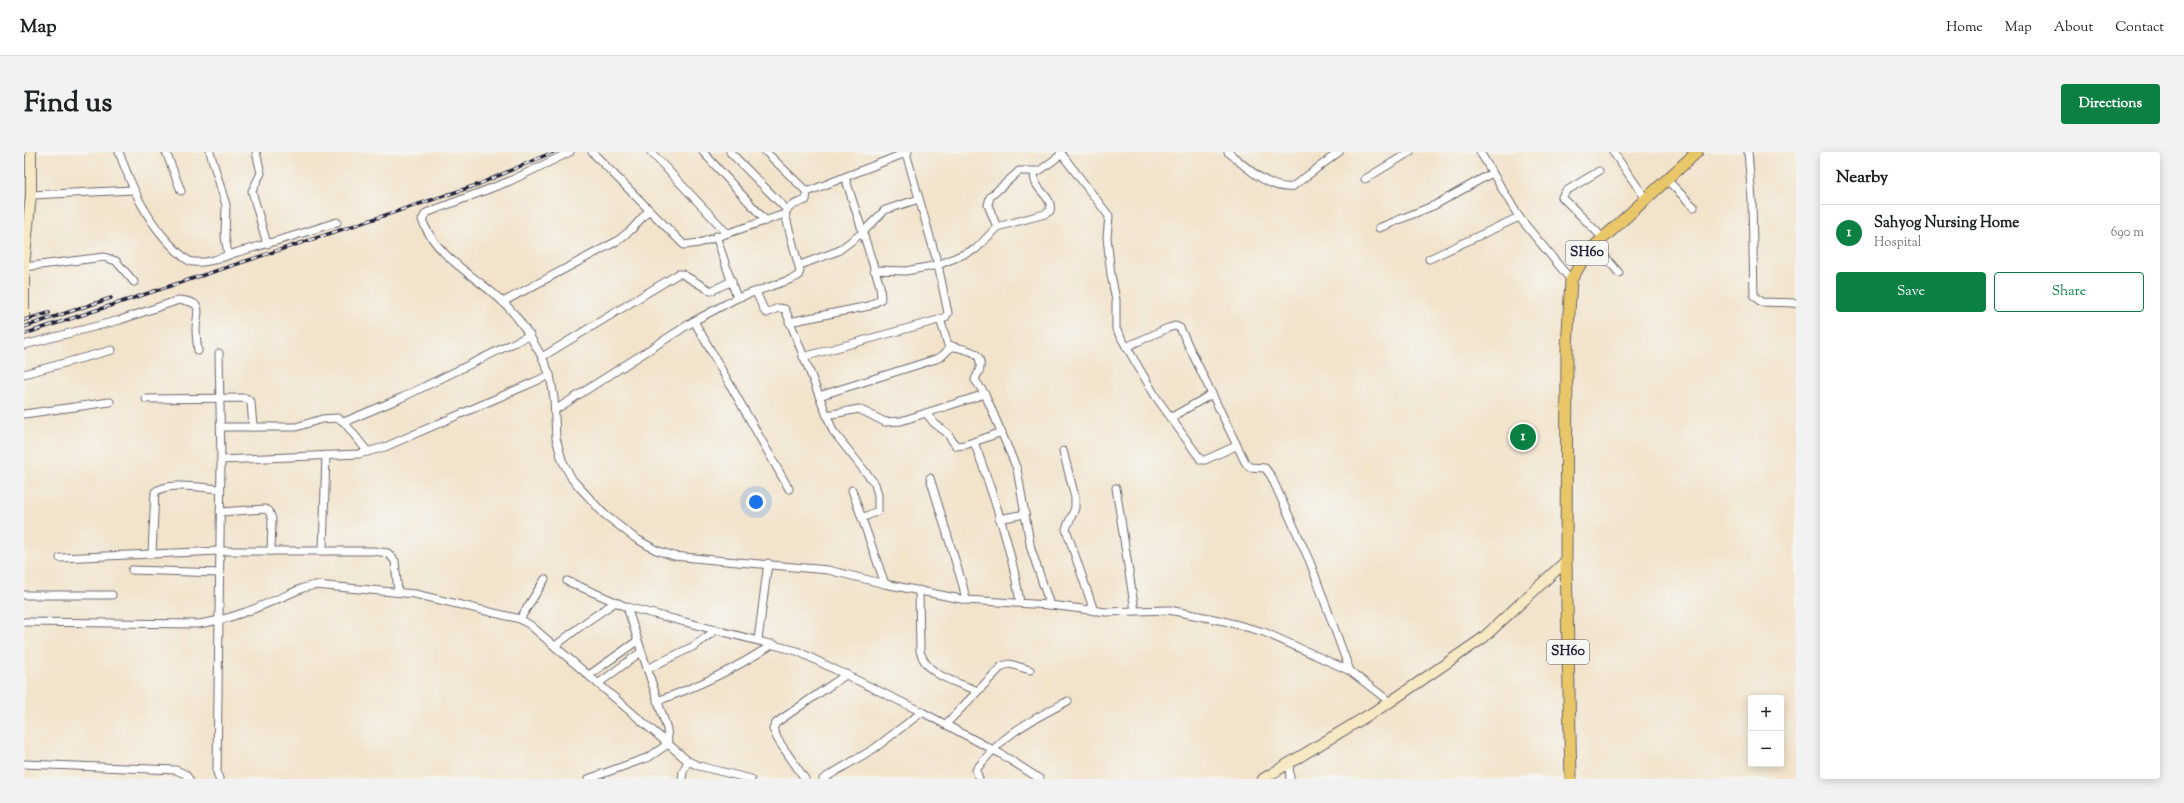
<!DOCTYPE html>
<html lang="en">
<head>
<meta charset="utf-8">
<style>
  :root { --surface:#fff; --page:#f2f2f2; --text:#202124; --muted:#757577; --line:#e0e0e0; --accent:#0b8043 }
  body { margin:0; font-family:"Sorts Mill Goudy",serif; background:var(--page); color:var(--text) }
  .controls { position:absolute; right:12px; bottom:12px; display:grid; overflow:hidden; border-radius:4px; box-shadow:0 2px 10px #0003 }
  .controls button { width:36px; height:36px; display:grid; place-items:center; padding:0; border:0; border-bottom:1px solid var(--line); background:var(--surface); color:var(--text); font:20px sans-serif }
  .you { position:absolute; left:732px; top:350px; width:14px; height:14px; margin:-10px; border:3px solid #fff; border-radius:50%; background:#1a73e8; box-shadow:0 0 0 6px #1a73e833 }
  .badge { display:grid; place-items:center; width:26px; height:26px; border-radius:50%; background:var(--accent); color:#fff; font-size:13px; font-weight:700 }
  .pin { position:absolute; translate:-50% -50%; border:2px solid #fff; box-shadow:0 1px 4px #0006 }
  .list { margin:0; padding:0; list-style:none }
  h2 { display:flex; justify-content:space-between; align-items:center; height:52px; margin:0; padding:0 16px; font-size:17px }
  h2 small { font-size:13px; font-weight:400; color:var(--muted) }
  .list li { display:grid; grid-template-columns:26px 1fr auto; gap:12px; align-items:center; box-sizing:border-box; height:56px; padding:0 16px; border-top:1px solid var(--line) }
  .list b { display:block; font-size:15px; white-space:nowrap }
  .list p { margin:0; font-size:13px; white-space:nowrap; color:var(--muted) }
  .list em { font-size:13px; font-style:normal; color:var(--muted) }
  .actions { display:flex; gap:8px; padding:12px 16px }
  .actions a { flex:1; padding:9px 0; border:1px solid var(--accent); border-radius:4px; text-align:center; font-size:14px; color:var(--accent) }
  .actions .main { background:var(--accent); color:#fff }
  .map { position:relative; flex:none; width:1772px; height:627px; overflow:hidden; border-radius:4px }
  header { display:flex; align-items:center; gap:24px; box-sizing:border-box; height:56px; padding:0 20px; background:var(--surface); border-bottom:1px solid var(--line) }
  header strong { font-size:19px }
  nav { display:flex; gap:22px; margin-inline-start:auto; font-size:14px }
  .intro { display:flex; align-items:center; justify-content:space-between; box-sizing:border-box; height:96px; padding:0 24px }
  h1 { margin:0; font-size:28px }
  .button { padding:10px 18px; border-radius:4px; background:var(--accent); color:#fff; font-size:14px; font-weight:700 }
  main { display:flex; gap:24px; padding:0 24px }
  aside { flex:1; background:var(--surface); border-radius:4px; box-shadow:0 2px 10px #0003 }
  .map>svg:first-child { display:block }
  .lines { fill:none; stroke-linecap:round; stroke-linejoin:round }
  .street-casing { stroke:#6b666d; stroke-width:9 }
  .secondary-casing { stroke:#6b666d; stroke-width:12 }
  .primary-casing { stroke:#6b666d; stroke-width:13 }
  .street { stroke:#fff; stroke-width:7 }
  .secondary { stroke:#f6e9c3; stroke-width:10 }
  .primary { stroke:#e9c769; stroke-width:11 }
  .rail-casing { stroke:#22223b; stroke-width:3.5 }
  .rail { stroke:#f6f6f2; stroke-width:2; stroke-dasharray:6; stroke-linecap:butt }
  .labels { text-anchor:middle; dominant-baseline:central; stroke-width:3.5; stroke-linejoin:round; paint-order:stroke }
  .shield { fill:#f6f6f2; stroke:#626272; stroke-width:1 }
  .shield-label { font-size:14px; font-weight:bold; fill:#22223b }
</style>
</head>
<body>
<header>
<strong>Map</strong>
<nav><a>Home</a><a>Map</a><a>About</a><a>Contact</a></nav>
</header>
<div class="intro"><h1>Find us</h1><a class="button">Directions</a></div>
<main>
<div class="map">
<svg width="1772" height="627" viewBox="0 0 1772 627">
  <rect width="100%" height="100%" fill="#f6f6f2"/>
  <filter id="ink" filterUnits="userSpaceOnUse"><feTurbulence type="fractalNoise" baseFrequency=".025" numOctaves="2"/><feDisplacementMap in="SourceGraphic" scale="8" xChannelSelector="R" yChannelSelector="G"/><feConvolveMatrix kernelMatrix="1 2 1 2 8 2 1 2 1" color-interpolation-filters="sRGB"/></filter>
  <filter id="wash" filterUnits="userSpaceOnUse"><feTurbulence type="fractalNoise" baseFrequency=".012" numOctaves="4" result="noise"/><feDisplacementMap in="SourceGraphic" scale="16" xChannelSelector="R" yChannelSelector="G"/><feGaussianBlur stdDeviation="0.9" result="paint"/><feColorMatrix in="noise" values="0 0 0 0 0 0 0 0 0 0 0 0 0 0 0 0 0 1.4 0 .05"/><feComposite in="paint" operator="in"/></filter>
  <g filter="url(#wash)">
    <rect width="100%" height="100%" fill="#f2e3cb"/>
  </g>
  <g filter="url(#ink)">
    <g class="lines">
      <g class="street-casing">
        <g id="street">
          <path d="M95 0C109 38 123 71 153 99 158 103 163 110 170 110 184 112 201 104 214 100 247 91 280 81 313 70"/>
          <path d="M142 0 157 39"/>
          <path d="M186 0 202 53 201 84 204 103"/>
          <path d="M232 0 237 21 228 39 243 92"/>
          <path d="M568 0 660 93 675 91 761 62"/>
          <path d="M627 0 703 81"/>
          <path d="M679 0 742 69"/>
          <path d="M706 0 763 58"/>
          <path d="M1036 0 1085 64 1083 85 1087 123 1092 148V177L1132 245 1177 308H1181L1212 294"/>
          <path d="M1204 0C1221 14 1245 38 1268 35L1315 0"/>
          <path d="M1456 0 1495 65 1547 128"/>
          <path d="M1589 0 1622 47"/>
          <path d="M1724 0 1728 48 1730 144 1737 150 1770 151"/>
          <path d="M1575 19 1542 39 1538 45 1579 86"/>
          <path d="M1341 27 1386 0"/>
          <path d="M1643 28 1670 55"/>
          <path d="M783 40 884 0"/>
          <path d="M7 43 109 38"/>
          <path d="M973 75 964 53 966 45 995 19H1015L1038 2"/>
          <path d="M1355 76 1411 53 1468 21"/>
          <path d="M1572 94 1595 121"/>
          <path d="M1405 107 1495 65"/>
          <path d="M776 113 814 99 838 81 861 58 895 47"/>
          <path d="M0 115 80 105 92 109 110 130"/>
          <path d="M850 118 882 119 914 113 952 97 973 75 1021 62 1026 59C1030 43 1006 37 1011 20"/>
          <path d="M732 140 741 160 743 161 754 156 761 157 809 279 851 332 854 343V359L838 366"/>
          <path d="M713 146 768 127 774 124 776 119 761 62C764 53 774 51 782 48L783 40 742 0"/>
          <path d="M479 150 593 89 607 78 625 58"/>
          <path d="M916 167 924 193C937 198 959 196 956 216 955 221 952 224 951 228L961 242 993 317 1007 397 1026 453"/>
          <path d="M670 169 765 337"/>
          <path d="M765 170 845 154 857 147 856 134 821 25"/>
          <path d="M0 193 96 168 155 148C181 150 173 159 172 176 172 184 173 191 174 199"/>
          <path d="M1102 195 1144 176 1151 174 1156 176 1221 310 1225 315 1241 316 1247 324 1286 410 1326 519"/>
          <path d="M195 201 197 308"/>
          <path d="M518 205C507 186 496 166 479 150 452 124 413 106 398 68L402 61 486 29 546 0"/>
          <path d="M779 205 907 170 921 166 924 161 914 113 882 1"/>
          <path d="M0 222 88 198"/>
          <path d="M526 223 530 246 532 286 538 308 548 327 580 362 611 386 632 398 650 404 680 407 804 418 861 432 942 448 1026 453 1082 460 1145 458 1200 469 1240 480 1326 519 1366 550"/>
          <path d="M795 244 912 207 918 204 928 194"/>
          <path d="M122 247 222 246 227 250 229 275"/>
          <path d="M531 258 670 169 713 146 692 84"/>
          <path d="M902 261 910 271 923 281 932 294 941 293 978 280"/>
          <path d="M0 262 86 250"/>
          <path d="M803 263 835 257 861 270 877 269 961 242"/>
          <path d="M1146 266 1188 242"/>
          <path d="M320 270 377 246 506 183"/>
          <path d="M198 275H272L298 267 314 266 320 270 344 300"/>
          <path d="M950 290C969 341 988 397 996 451"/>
          <path d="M1039 299 1051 345V356L1042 377 1070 459"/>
          <path d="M906 326 939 434 942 448"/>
          <path d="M1092 336 1111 459"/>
          <path d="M828 338 861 432"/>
          <path d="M196 360 241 357 245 359 248 367 247 399"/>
          <path d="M975 367 1001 362"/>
          <path d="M299 399 302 303"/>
          <path d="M128 401 131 340C144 329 179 336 196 337"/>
          <path d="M36 406 196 399H349L364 401 371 409 374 440"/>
          <path d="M108 418 196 421"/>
          <path d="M543 429 603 455 773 499 898 560 977 602 1016 627"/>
          <path d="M895 438 896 499C902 524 933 530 954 539"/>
          <path d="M0 443H88"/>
          <path d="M496 467 521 427"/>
          <path d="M0 470 174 472C212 467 244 451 279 436L291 433 391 442 496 467 506 473 664 609 675 614 727 627"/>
          <path d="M734 488 744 411"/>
          <path d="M531 494 562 470 590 451"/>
          <path d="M623 517 670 494 692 478"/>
          <path d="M565 523 613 489"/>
          <path d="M575 531 617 500"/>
          <path d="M633 549C673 535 713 516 749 492"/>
          <path d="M922 572 978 514 986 512 1006 518"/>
          <path d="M1265 611 1266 627"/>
          <path d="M0 612 152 618 161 622 165 627"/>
          <path d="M195 627 193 620 197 308 335 302 361 295 526 223 518 205 654 122H658L687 139 708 129"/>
          <path d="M564 627 625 605 644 592 643 577 603 455"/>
          <path d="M658 627 659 620 664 609"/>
          <path d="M781 627 754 588 749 577 752 571 759 566 823 522"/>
          <path d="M799 627 851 596 898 560"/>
          <path d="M955 627 952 618C980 581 1004 570 1044 549"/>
        </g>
      </g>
      <g class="secondary-casing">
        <g id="secondary">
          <path d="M0 169V115L7 43V0"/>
          <path d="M1239 627 1366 550 1459 486 1542 409"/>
        </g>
      </g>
      <g class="primary-casing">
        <path id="primary" d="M1547 627 1542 409 1543 196 1547 128 1563 101 1673 0"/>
      </g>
      <use href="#street" class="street"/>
      <use href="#secondary" class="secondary"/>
      <use href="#primary" class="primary"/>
      <g class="rail-casing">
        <g id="rail">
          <path d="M0 168 25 161"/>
          <path d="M0 175 87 146"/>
          <path d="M0 182 453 33 529 0"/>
        </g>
      </g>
      <use href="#rail" class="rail"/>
    </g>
  </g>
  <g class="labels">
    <g class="shield">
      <rect x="1542" y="89" width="42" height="24" rx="3"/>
      <rect x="1523" y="488" width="42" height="24" rx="3"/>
    </g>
    <g class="shield-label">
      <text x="1563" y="101">SH60</text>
      <text x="1544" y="500">SH60</text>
    </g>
  </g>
</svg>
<div class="controls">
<button>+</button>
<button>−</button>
</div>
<div class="you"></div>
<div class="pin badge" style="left:1499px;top:285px">1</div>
</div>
<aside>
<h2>Nearby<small></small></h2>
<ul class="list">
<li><span class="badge">1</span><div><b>Sahyog Nursing Home</b><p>Hospital</p></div><em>690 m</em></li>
</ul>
<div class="actions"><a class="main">Save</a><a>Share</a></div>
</aside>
</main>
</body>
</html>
